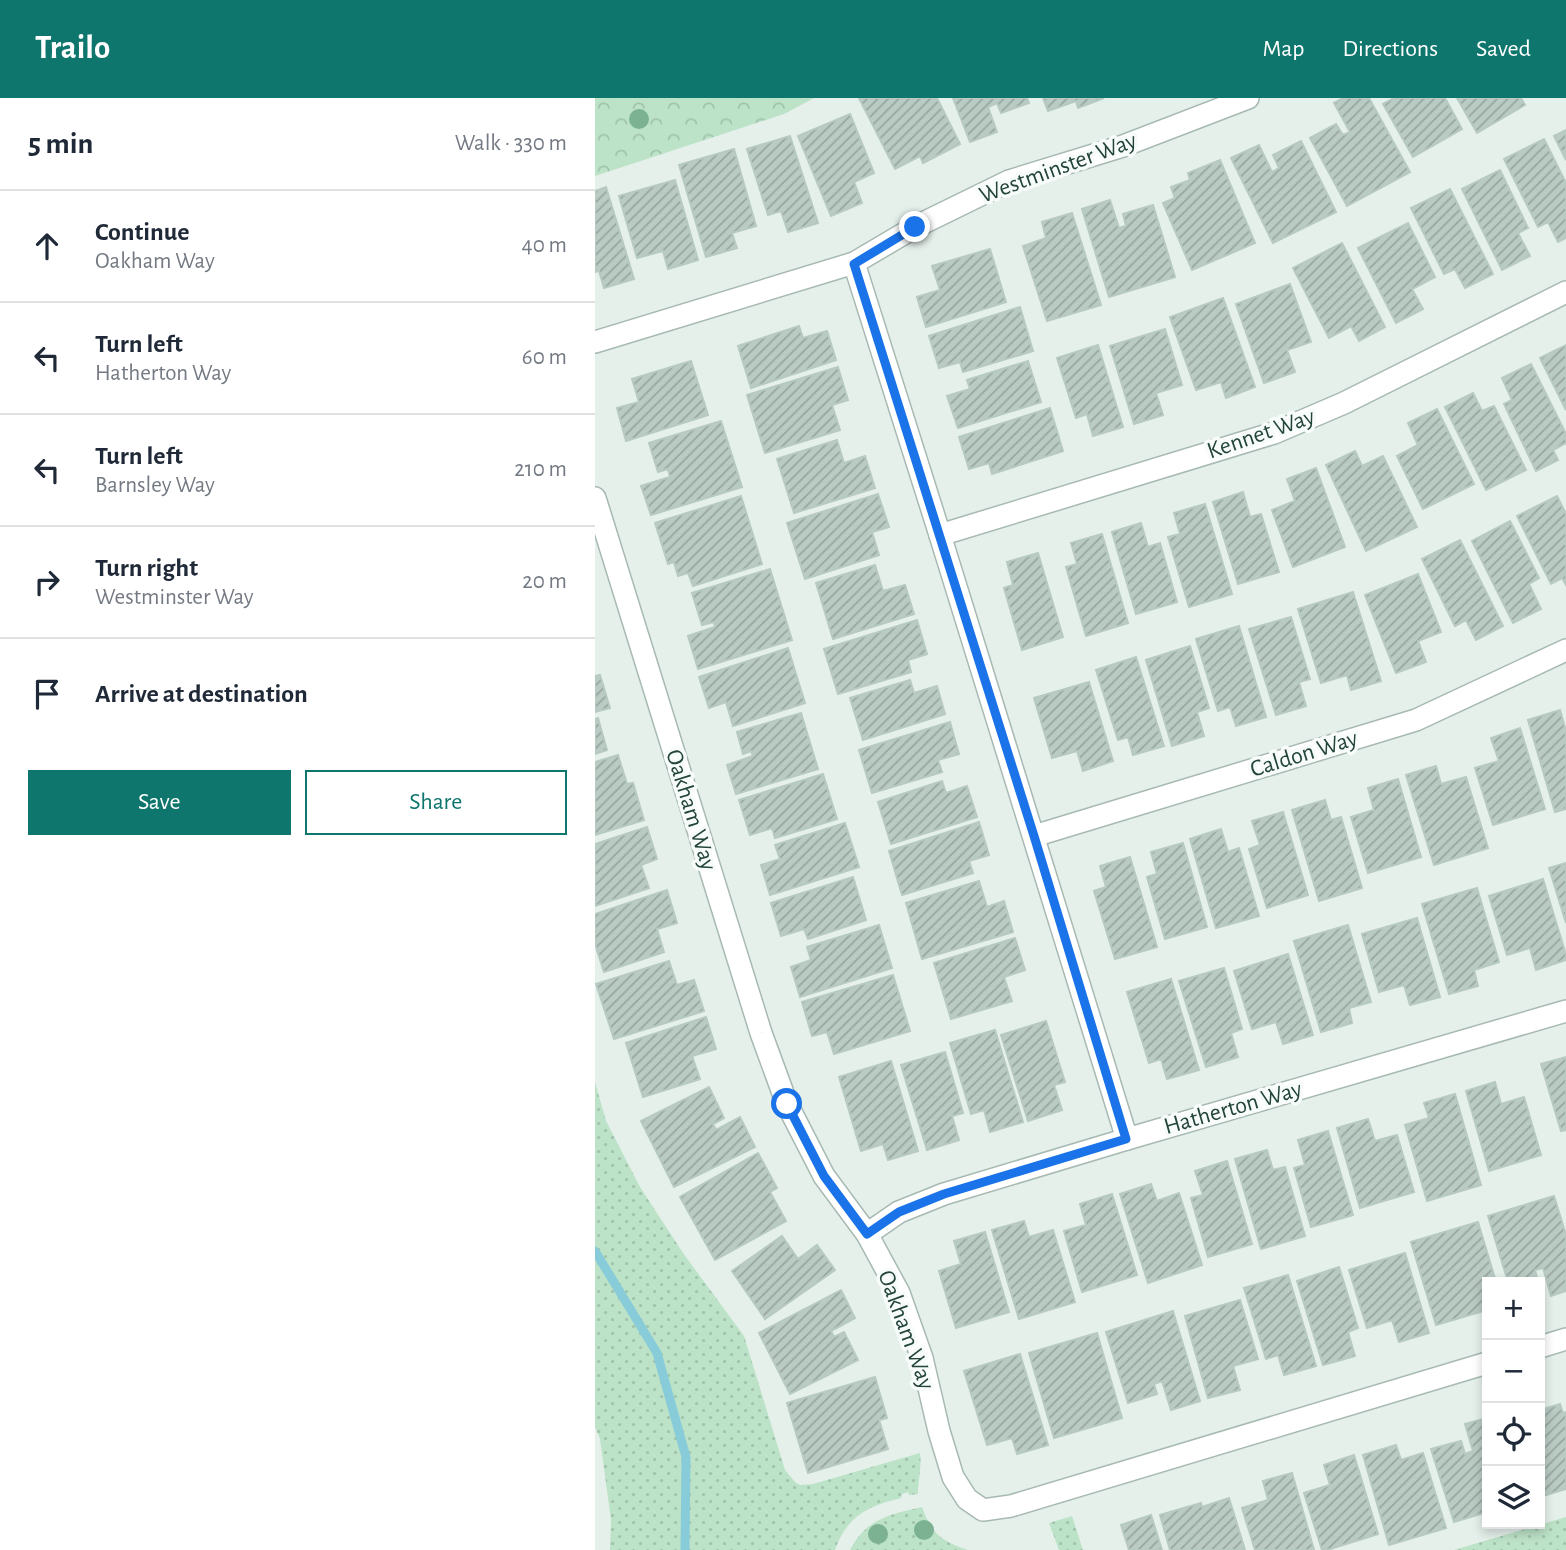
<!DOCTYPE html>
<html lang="en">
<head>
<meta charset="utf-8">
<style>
  :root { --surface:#fff; --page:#f6f6f7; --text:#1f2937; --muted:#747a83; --line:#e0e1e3; --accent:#0f766e }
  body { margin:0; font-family:"Alegreya Sans",sans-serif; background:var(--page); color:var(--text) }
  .controls { position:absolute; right:21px; bottom:21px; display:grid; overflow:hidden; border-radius:0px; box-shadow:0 4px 10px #0003 }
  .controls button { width:63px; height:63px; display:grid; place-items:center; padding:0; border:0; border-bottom:2px solid var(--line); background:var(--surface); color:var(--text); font:35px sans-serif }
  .stop { position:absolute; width:21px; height:21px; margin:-16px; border:5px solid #1a73e8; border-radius:50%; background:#fff }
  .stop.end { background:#1a73e8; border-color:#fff; box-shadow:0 2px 7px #0008 }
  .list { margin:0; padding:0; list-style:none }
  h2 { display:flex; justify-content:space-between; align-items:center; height:91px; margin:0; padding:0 28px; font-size:30px }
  h2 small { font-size:23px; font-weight:400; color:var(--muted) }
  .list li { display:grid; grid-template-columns:46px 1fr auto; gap:21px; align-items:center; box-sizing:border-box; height:112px; padding:0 28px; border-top:2px solid var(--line) }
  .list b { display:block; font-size:26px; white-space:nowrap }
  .list p { margin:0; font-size:23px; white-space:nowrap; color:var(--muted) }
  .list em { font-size:23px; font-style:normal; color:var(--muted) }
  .actions { display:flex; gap:14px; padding:21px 28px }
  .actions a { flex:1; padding:16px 0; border:2px solid var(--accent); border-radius:0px; text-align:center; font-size:24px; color:var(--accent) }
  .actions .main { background:var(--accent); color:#fff }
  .icon { flex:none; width:38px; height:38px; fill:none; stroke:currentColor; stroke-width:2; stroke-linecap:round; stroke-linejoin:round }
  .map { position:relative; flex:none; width:971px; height:1452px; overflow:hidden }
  header { display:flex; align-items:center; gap:42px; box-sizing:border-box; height:98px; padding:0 35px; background:var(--accent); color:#fff }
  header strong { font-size:33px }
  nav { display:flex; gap:38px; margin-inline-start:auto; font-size:24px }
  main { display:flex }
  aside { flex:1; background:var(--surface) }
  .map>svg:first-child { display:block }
  .grass { fill:url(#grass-dots) }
  .park { fill:url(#park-crowns) }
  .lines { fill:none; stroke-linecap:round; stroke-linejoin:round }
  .stream { stroke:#88ccd9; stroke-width:9 }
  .building { fill:url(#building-hatch); stroke:#b7cac2; stroke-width:2 }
  .street-casing { stroke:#a7b9b3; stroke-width:24 }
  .street { stroke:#fff; stroke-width:21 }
  .tree { fill:#7cb292 }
  .route { stroke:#1a73e8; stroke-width:9 }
  .labels { text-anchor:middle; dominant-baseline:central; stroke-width:7; stroke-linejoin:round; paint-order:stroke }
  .street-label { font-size:24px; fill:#22443b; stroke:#f7fbf9 }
</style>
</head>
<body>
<header>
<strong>Trailo</strong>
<nav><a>Map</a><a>Directions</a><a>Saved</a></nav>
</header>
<main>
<aside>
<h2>5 min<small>Walk · 330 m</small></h2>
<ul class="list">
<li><svg class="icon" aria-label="ahead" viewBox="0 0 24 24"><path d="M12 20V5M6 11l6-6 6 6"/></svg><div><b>Continue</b><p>Oakham Way</p></div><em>40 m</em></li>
<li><svg class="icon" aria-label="left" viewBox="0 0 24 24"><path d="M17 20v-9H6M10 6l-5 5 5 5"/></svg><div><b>Turn left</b><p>Hatherton Way</p></div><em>60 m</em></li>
<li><svg class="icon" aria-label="left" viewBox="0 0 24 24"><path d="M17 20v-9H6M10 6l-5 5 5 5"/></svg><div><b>Turn left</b><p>Barnsley Way</p></div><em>210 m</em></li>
<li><svg class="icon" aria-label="right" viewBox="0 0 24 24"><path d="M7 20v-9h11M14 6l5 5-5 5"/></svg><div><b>Turn right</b><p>Westminster Way</p></div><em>20 m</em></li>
<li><svg class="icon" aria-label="arrive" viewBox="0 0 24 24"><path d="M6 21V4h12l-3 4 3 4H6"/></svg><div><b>Arrive at destination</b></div></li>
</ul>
<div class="actions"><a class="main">Save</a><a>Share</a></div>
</aside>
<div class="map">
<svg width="971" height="1452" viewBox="0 0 971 1452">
  <defs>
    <pattern id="grass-dots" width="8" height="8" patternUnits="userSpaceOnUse" patternTransform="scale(1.75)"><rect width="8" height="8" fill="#bce2c7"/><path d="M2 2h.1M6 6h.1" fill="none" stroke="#a1c3ac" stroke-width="1.8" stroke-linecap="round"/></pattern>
    <pattern id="park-crowns" width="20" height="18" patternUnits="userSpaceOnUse" patternTransform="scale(1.75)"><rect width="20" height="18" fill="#bce2c7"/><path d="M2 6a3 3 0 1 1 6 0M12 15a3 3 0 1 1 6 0" fill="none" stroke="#a1c3ac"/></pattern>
    <pattern id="building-hatch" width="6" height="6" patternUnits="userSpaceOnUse" patternTransform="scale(1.75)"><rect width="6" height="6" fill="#bacbc4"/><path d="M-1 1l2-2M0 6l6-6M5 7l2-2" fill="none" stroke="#97a6a0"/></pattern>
  </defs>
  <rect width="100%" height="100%" fill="#e5f0eb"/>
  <g class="grass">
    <path d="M0 984 11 1023 45 1089 88 1155 149 1238 190 1372 200 1384 205 1387 218 1386 325 1355C327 1366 323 1383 323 1396L314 1397 313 1394 307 1396 306 1400C273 1408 252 1418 240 1452H15L16 1422 5 1341 0 1329Z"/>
    <path d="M327 1409C336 1435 347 1444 373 1452H255C271 1421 295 1416 327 1409Z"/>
    <path d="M477 1418 488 1452H464L454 1425Z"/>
    <path d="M971 1419V1452H859Z"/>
  </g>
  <path class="park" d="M0 0H219L189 16 0 78Z"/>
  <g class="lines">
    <path class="stream" d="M0 1153 62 1255 91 1359 90 1452"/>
  </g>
  <g class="building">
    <path d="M264 0H342L365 46 328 65 325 58 300 71Z"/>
    <path d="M358 0H432L434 5 406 15 402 5 393 9 402 34 375 44Z"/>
    <path d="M448 0H509L483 10 481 3 453 13Z"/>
    <path d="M748 0H774L815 74 752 108 715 40 741 26 748 37 755 34 739 5Z"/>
    <path d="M799 0H850L867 31 818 59 788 6Z"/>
    <path d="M862 0H926L930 7 882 35Z"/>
    <path d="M255 16 279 75 259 84 267 105 236 118 203 38Z"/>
    <path d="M971 32V62L959 38Z"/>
    <path d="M195 38 223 125 193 134 186 113 173 117 152 51Z"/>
    <path d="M949 41 971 85V140L963 144 953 124 943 129 909 61Z"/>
    <path d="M706 43 741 114 678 145 636 60 664 47 677 74 684 70 678 57Z"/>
    <path d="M139 51 161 128 137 135 142 150 111 159 84 67Z"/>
    <path d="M625 62 660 145 597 172 568 105 580 100 576 89 595 82 593 75Z"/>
    <path d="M905 72 933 130 923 135 935 158 907 172 867 91Z"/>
    <path d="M80 82 103 162 73 171 68 153 42 160 24 98Z"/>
    <path d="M11 89 39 181 9 190 4 173 0 174V93Z"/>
    <path d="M855 91 898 176 870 190 860 171 849 176 816 110Z"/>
    <path d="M515 102 524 130 531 128 528 116 558 107 580 179 514 199 487 111Z"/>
    <path d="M477 115 506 207 452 223 428 148 451 140 447 124Z"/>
    <path d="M813 125 840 179 817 191 828 211 801 225 763 150Z"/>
    <path d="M747 145 790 229 764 243 756 228 734 240 698 170Z"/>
    <path d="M395 151 411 204 331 229 322 199 345 192 337 168Z"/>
    <path d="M695 186 716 244 692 252 700 274 669 285 641 206Z"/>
    <path d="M628 200 660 289 631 300 626 284 601 292 575 219Z"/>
    <path d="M425 209 438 253 368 274 365 264 344 270 334 238Z"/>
    <path d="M204 228 208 240 232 233 241 262 156 290 143 248Z"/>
    <path d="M570 231 587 287 561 295 568 317 539 326 515 248Z"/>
    <path d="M503 247 528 329 498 338 492 316 481 320 462 260Z"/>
    <path d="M971 247V312L945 260Z"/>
    <path d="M96 263 113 317 31 343 22 310 44 304 37 281Z"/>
    <path d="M433 263 446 304 363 330 352 298 375 291 372 282Z"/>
    <path d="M936 266 971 336V345L958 352 963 362 941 373 909 306 917 302 907 280Z"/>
    <path d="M243 269 253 302 237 307 245 332 170 355 152 297Z"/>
    <path d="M878 295 887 313 899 308 931 372 891 392 850 309Z"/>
    <path d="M455 310 468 353 397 376 394 365 374 371 364 339Z"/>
    <path d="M842 311 879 386 828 411 802 358 823 347 813 325Z"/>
    <path d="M126 323 147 389 56 417 46 388 75 379 73 371 63 374 54 345Z"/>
    <path d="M242 342 249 365 270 358 280 390 199 415 182 361Z"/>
    <path d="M760 353 767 368 788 358 822 429 771 453 731 367Z"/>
    <path d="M721 370 750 449 698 469 677 412 700 403 692 381Z"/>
    <path d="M648 394 655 419 666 416 684 474 643 486 618 404Z"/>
    <path d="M283 396 294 429 277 434 284 457 210 481 192 425Z"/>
    <path d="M146 398 167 466 98 488 93 475 83 478 79 464 73 466 60 425Z"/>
    <path d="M962 398 971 416V487L967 480 956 486 922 418Z"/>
    <path d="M610 406 637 496 594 509 573 439 585 436 579 415Z"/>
    <path d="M915 423 944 480 934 486 946 511 918 525 877 443Z"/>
    <path d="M546 425 553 449 565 445 582 504 541 516 517 434Z"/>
    <path d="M507 436 533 525 491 538 471 469 482 466 476 445Z"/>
    <path d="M865 442 908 528 881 542 871 522 860 528 827 461Z"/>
    <path d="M443 455 468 539 427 552 409 490 418 487 412 464Z"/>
    <path d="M280 467 288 493 310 487 319 516 238 541 221 485Z"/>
    <path d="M175 471 197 542 103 571 93 538 120 529 119 524 107 527 97 495Z"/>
    <path d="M823 476 846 534 823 543 831 564 801 575 770 497Z"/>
    <path d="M758 494 786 583 756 592 752 577 726 585 703 511Z"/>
    <path d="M696 519 715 581 704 584 711 608 681 617 654 531Z"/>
    <path d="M322 522 332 556 313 562 316 574 243 596 229 551Z"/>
    <path d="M644 528 671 619 641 628 635 609 623 613 601 541Z"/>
    <path d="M595 548 614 610 602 614 609 638 577 648 551 562Z"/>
    <path d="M193 550 210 605 138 628 131 604 114 610 104 579Z"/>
    <path d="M541 559 569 648 538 657 533 639 523 642 501 572Z"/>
    <path d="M5 577 15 610 0 614V578Z"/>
    <path d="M315 582 319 595 342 588 350 616 268 642 255 600Z"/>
    <path d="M494 584 518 663 488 673 482 653 457 660 439 600Z"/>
    <path d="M965 612 971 633V711L960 714 933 622Z"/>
    <path d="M206 615 223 671 141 696 132 667 158 658 156 653 148 656 142 634Z"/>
    <path d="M3 620 12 652 0 656V621Z"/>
    <path d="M355 624 364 656 343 662 347 674 277 695 264 652Z"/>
    <path d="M925 630 950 711 898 727 880 670 904 663 896 640Z"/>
    <path d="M23 657 32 686 38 685 49 722 0 737V664Z"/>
    <path d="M841 668 846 686 871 679 893 750 839 767 811 677Z"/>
    <path d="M228 676 242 721 180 740 177 730 155 737 144 702Z"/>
    <path d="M803 681 826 759 773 775 756 719 779 712 773 690Z"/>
    <path d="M347 683 351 695 372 688 382 719 296 746 283 704Z"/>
    <path d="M730 702 736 722 746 719 767 790 724 803 697 712Z"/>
    <path d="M688 714 713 797 672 810 654 751 665 747 657 723Z"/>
    <path d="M384 724 394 757 374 763 378 775 307 797 294 753Z"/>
    <path d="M250 725 264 769 175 797 166 767 185 761 180 747Z"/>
    <path d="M52 729 62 761 46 767 54 790 0 808V746Z"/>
    <path d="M626 731 633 754 644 750 664 818 621 830 595 741Z"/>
    <path d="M588 745 612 829 570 841 552 779 562 776 556 754Z"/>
    <path d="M535 759 562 849 520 861 499 793 511 789 505 768Z"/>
    <path d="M971 765V825L954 770Z"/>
    <path d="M258 779 271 822 213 841 209 831 186 838 176 805Z"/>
    <path d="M948 781 971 857V862L941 872 935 850 912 857 894 798Z"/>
    <path d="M384 783 392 809 409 803 418 834 327 861 311 805Z"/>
    <path d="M882 790 904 864 879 872 883 888 854 896 827 806Z"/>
    <path d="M72 792 82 825 62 831 69 854 9 874 0 846V816Z"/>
    <path d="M822 820 845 899 815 907 809 887 784 894 767 836Z"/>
    <path d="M284 827 297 870 205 899 196 869 216 862 212 849Z"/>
    <path d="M753 827 776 904 754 910 757 925 726 934 699 843Z"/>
    <path d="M420 840 430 872 409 879 417 903 356 921 339 865Z"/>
    <path d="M693 856 718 937 688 946 681 924 657 931 639 873Z"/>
    <path d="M74 863 82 887 99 882 109 913 19 941 1 886Z"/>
    <path d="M629 870 647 931 636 935 643 959 611 969 584 883Z"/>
    <path d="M298 877 315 933 239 956 232 934 217 938 207 904Z"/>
    <path d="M576 881 604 972 572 981 566 961 554 965 532 894Z"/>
    <path d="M111 919 121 951 97 958 105 981 48 999 31 945Z"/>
    <path d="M451 923 470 984 459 987 467 1012 433 1023 406 937Z"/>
    <path d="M400 932 428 1024 395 1034 389 1012 376 1016 355 945Z"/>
    <path d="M350 954 368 1015 357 1018 364 1042 332 1052 306 967Z"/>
    <path d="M971 959V1032L966 1033 946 966Z"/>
    <path d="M296 963 323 1053 293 1062 288 1046 266 1053 244 979Z"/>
    <path d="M900 984 906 1006 929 999 946 1057 894 1073 871 993Z"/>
    <path d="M114 989 129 1020 118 1026 121 1032 145 1019 160 1049 79 1089 46 1023Z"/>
    <path d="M860 996 886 1087 832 1103 810 1027 834 1020 829 1005Z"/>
    <path d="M773 1021 780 1043 802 1037 819 1094 765 1110 742 1030Z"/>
    <path d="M733 1033 758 1117 716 1129 699 1070 710 1067 703 1042Z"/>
    <path d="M672 1052 678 1072 690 1069 710 1138 666 1151 640 1061Z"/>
    <path d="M163 1055 182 1090 175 1094 191 1123 120 1162 85 1099Z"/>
    <path d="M632 1063 657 1146 613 1159 596 1100 608 1097 600 1073Z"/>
    <path d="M556 1086 562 1103 584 1095 607 1167 553 1185 525 1096Z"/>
    <path d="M517 1096 542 1177 487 1194 469 1133 491 1127 485 1106Z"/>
    <path d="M959 1098 971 1137V1193L956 1198 948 1170 940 1172 943 1183 913 1184 893 1118Z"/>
    <path d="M429 1123 434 1139 458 1132 480 1204 424 1221 397 1132Z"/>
    <path d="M883 1124 901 1184H892V1212L841 1227 816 1144Z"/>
    <path d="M390 1134 414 1214 361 1230 344 1173 366 1166 359 1143Z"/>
    <path d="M187 1138 203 1161 222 1147 240 1172 170 1221 137 1173Z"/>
    <path d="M810 1155 834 1235 804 1244 797 1222 772 1230 754 1172Z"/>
    <path d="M744 1169 763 1230 753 1234 760 1258 728 1267 702 1183Z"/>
    <path d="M693 1177 721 1268 689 1277 683 1257 671 1261 649 1190Z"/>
    <path d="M246 1192 260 1220 236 1233 239 1239 249 1234 263 1262 195 1296 164 1235Z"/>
    <path d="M645 1202 663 1261 638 1268 645 1292 613 1300 590 1218Z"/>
    <path d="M578 1213 605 1303 576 1312 567 1283 559 1286 562 1296 533 1305 511 1234Z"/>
    <path d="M502 1235 527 1320 459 1340 434 1255Z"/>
    <path d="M425 1256 453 1347 422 1356 417 1340 392 1347 369 1273Z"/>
    <path d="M280 1279 292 1320 284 1322 293 1351 213 1375 192 1305Z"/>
    <path d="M947 1302 949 1311 965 1306 968 1315 971 1314V1391L945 1399V1303Z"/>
    <path d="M892 1320V1414L859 1424 836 1351 866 1343 870 1356 878 1353 870 1326Z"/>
    <path d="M801 1347 806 1362 828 1355 851 1430 794 1447 768 1357Z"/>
    <path d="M759 1357 783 1436 732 1452H727L709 1395 735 1387 729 1367Z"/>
    <path d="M697 1375 719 1452H660L647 1410 673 1402 668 1383Z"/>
    <path d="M634 1400 650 1452H575L565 1417 606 1405 607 1409Z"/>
    <path d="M556 1417 567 1452H534L526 1427Z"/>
  </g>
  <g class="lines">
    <g class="street-casing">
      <g id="street">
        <path d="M259 165 345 437 532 1041"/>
        <path d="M0 244 259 165 320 129 414 83 528 48 653 0"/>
        <path d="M0 400 166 935 192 1006 229 1078 272 1136 304 1195 327 1260 344 1333 358 1379 372 1401 388 1412 416 1408 892 1265"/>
        <path d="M345 437 679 335 749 305 971 194"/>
        <path d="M439 738 821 622 971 552"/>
        <path d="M272 1136 304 1114 349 1096 532 1041 971 913"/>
        <path d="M945 1249 971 1241"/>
      </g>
    </g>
    <use href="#street" class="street"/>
  </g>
  <g class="tree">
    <circle cx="44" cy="21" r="10"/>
    <circle cx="329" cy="1432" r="10"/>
    <circle cx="283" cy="1436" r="10"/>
  </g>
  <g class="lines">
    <path class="route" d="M192 1006 229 1078 272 1136 304 1114 349 1096 531 1041 439 738 259 166 320 129"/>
  </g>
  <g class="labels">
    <g class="street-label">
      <text transform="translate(463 70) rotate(-20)">Westminster Way</text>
      <text transform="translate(666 336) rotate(-19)">Kennet Way</text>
      <text transform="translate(709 656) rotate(-17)">Caldon Way</text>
      <text transform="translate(96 712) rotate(73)">Oakham Way</text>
      <text transform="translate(638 1010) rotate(-16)">Hatherton Way</text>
      <text transform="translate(311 1232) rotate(70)">Oakham Way</text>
    </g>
  </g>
</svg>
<div class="controls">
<button>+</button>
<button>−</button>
<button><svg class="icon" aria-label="locate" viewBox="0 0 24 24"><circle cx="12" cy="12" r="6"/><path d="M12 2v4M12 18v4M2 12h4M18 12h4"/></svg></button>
<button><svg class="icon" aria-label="layers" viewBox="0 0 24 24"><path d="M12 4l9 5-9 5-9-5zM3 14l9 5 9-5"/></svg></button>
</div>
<div class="stop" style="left:192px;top:1006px"></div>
<div class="stop end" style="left:320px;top:129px"></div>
</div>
</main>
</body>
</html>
